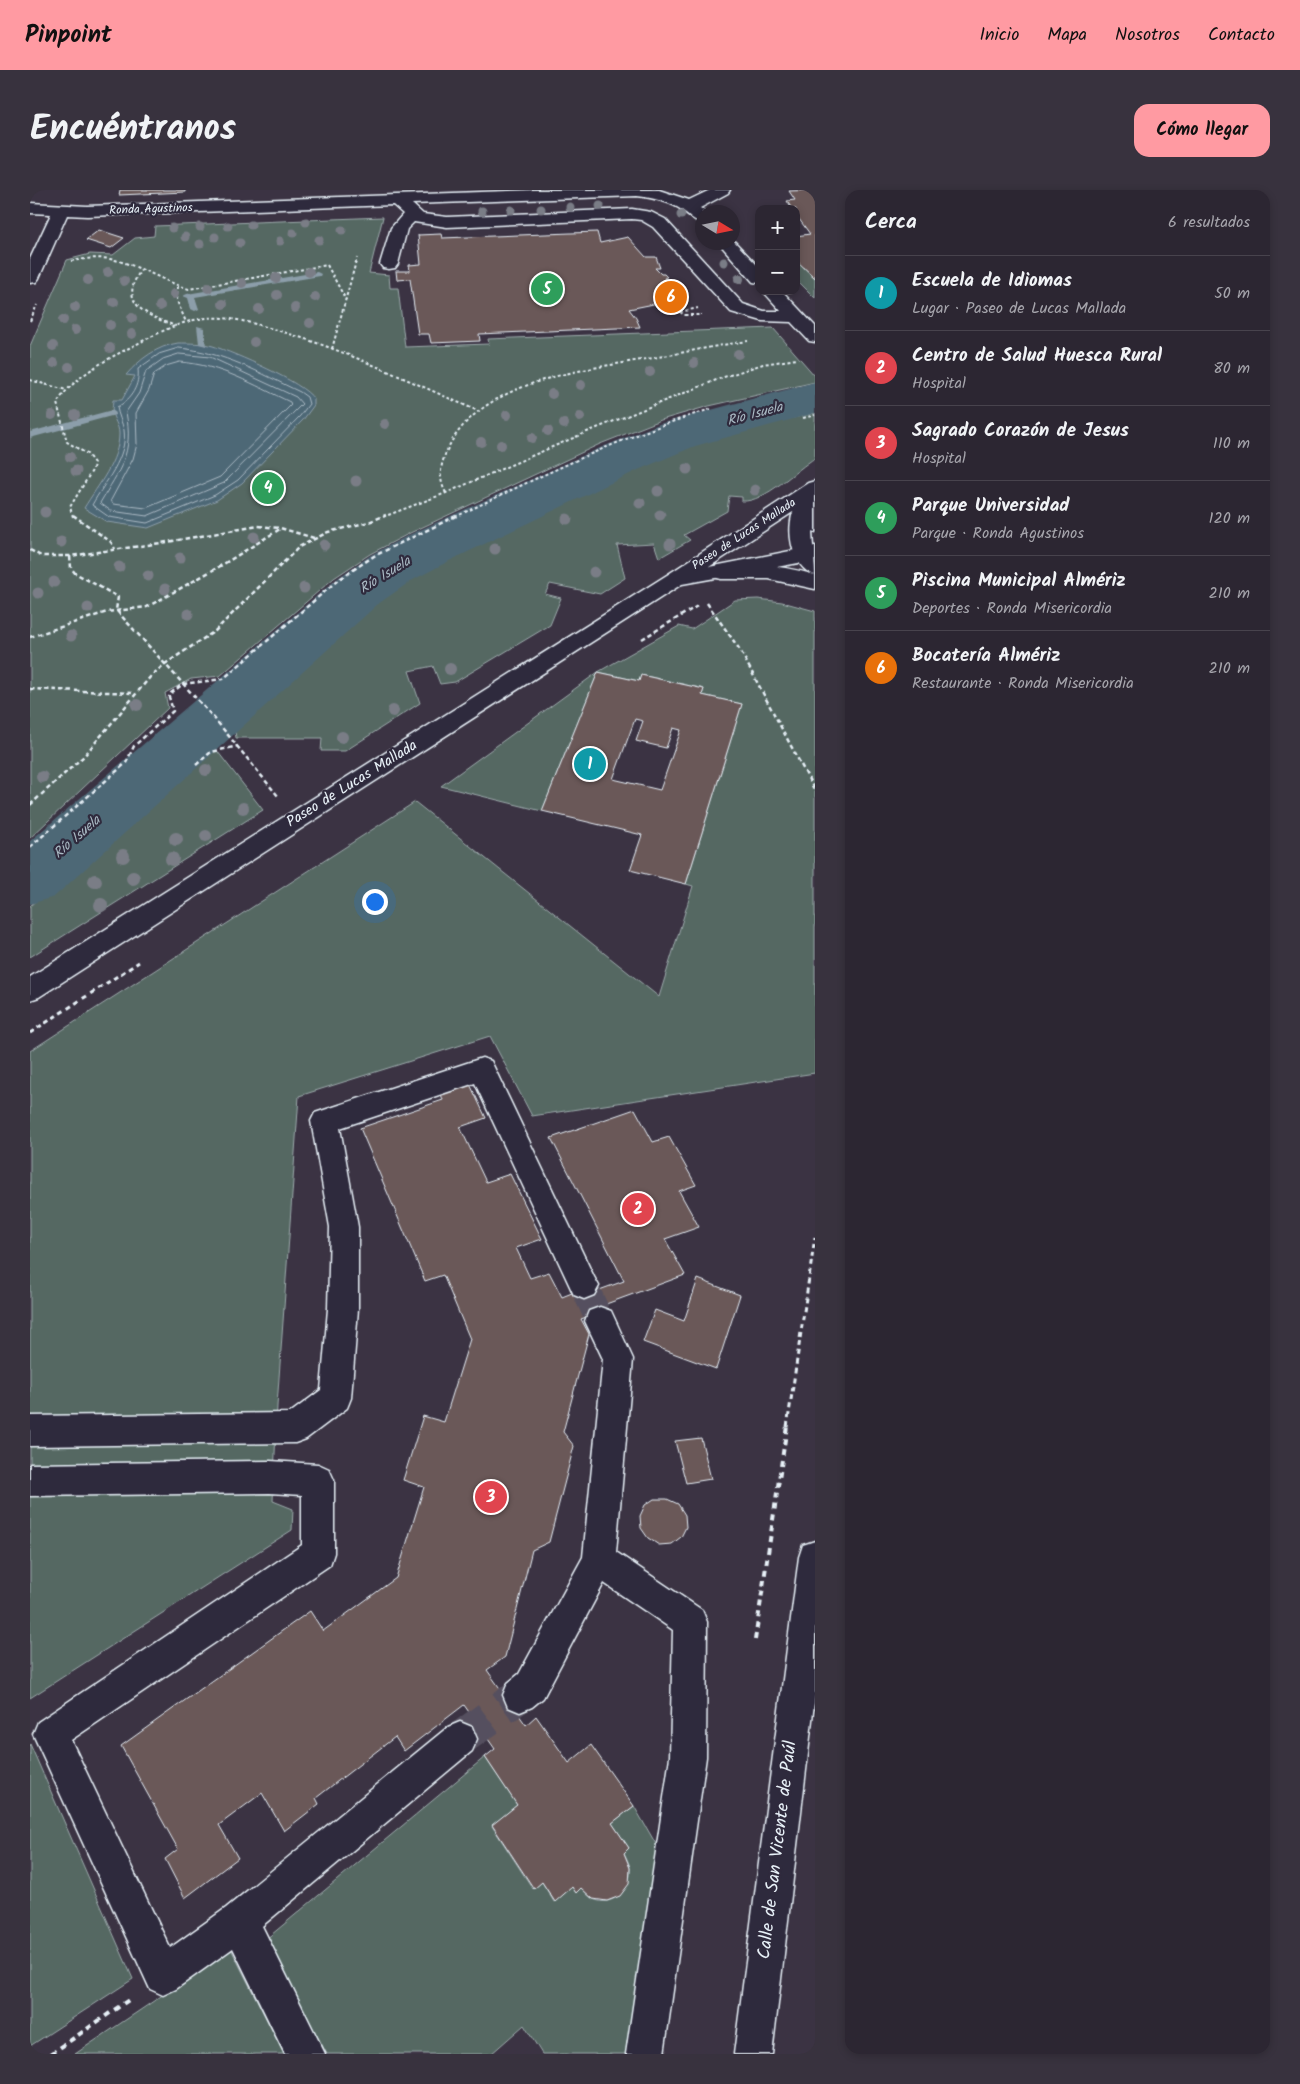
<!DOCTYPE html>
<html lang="es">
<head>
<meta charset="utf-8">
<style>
  :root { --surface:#2c2632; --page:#38323e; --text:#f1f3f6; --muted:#a6a5ac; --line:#48434d; --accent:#ff9aa2 }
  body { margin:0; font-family:Kalam,sans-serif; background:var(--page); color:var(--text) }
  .controls { position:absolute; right:15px; top:15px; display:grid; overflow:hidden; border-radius:10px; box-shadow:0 2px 8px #0003 }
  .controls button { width:45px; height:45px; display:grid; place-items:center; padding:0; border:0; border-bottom:1px solid var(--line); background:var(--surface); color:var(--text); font:25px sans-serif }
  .compass { position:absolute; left:665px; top:15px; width:45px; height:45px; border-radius:50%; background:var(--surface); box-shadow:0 2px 8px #0003; rotate:100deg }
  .you { position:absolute; left:344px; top:711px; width:18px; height:18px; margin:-12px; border:4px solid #fff; border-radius:50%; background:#1a73e8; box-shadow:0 0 0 8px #1a73e833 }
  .badge { display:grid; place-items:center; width:32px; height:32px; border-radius:50%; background:var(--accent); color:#fff; font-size:16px; font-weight:700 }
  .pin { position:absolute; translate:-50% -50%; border:2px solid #fff; box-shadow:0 1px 5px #0006 }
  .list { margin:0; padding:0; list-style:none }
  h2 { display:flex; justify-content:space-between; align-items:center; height:65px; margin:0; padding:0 20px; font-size:21px }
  h2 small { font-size:16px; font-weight:400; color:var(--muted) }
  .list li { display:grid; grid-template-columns:32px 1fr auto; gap:15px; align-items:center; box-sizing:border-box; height:75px; padding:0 20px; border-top:1px solid var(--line) }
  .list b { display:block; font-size:19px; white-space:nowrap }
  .list p { margin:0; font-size:16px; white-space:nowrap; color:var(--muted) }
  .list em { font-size:16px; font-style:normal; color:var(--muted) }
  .map { position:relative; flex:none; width:785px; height:1864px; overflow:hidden; border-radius:15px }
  header { display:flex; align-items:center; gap:30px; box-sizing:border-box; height:70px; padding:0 25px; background:var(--accent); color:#111 }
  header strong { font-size:24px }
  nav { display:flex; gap:28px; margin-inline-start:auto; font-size:18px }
  .intro { display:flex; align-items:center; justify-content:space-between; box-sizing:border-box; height:120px; padding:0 30px }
  h1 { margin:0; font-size:35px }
  .button { padding:12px 22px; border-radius:15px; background:var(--accent); color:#111; font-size:18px; font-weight:700 }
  main { display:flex; gap:30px; padding:0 30px }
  aside { flex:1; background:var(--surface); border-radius:15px; box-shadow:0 2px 8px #0003 }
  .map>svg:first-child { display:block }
  .green { fill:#546862; stroke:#9eacad }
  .water { fill:#4e6776; stroke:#8c9eaa }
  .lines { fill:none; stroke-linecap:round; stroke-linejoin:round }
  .shore { stroke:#aabac4; stroke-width:1 }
  .stream { fill:#8c9eaa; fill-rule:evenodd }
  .river { fill:#4e6776; fill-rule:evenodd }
  .building { fill:#6b5859; stroke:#e8f1f8; fill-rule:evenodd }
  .minor-tunnel-far1 { stroke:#55505e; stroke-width:28; stroke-dasharray:28 14; stroke-linecap:butt }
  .minor-tunnel { stroke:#55505e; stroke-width:35; stroke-dasharray:35 18; stroke-linecap:butt }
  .minor-casing { stroke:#e8f1f8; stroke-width:3 }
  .major-casing { stroke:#e8f1f8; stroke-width:3 }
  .path-far3 { stroke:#e8f1f8; stroke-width:2; stroke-dasharray:3 2.5; stroke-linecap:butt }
  .path-far2 { stroke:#e8f1f8; stroke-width:2.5; stroke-dasharray:4.5 3; stroke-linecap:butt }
  .path-far1 { stroke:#e8f1f8; stroke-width:3; stroke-dasharray:5 4; stroke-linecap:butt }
  .path { stroke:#e8f1f8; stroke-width:4; stroke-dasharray:6 5; stroke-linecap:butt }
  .minor { fill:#2f2a3d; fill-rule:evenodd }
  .major { fill:#2f2a3d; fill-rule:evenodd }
  .tree { fill:#7a7d86 }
  .labels { text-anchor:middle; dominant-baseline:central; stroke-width:4.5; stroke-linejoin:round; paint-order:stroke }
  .far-street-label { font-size:12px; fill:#e8f1f8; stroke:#2f2a3d }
  .far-water-label { font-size:14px; font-style:italic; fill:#aabac4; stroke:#2f2a3d }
  .street-label { font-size:15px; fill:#e8f1f8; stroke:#2f2a3d }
  .near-street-label { font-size:18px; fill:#e8f1f8; stroke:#2f2a3d }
</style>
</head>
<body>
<header>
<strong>Pinpoint</strong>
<nav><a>Inicio</a><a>Mapa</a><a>Nosotros</a><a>Contacto</a></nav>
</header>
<div class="intro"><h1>Encuéntranos</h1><a class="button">Cómo llegar</a></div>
<main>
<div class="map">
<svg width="785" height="1864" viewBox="0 0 785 1864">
  <rect width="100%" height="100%" fill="#3b3343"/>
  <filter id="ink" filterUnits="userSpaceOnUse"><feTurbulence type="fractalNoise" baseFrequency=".02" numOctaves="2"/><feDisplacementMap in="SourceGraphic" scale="10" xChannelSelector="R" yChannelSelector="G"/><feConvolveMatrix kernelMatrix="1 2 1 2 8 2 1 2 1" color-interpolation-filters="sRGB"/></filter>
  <g filter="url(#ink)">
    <g class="green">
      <path d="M353 27 339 83 359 85 360 98H368L375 157 459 154 458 149 743 138 785 186V192L679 216 631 230 570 254 380 343 340 364 304 388 190 486 161 489 135 503 138 518 0 648V156L37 70 60 64 83 65 105 48 124 46 125 36Z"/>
      <path d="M766 70 785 88V108L766 89Z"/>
      <path d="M785 223V268C767 279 734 313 712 311V307L699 306 697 321 654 345 660 350 629 368 624 353 587 355 595 388 570 404 520 394 515 404 531 408 520 435 425 492 410 494 403 476 379 481 390 513 315 561H291L292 548H206L204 534 344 410 376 388 412 369 601 278 658 255 702 242Z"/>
      <path d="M728 409 752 412 785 421V883L502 926 460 846 269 906 247 1216 243 1311 263 1319 262 1340 0 1508V861L385 612 629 807 663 696 656 694 712 514 672 505 674 499 612 485 609 491 568 482 512 621 411 596 568 482 649 436 662 439 705 410Z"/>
      <path d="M181 553 233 620 0 767V716Z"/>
      <path d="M0 1554 103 1789 0 1856Z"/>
      <path d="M455 1567 487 1615 462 1636 503 1699 512 1692 524 1712 542 1697 546 1703 551 1698C555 1702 559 1707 563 1709 583 1719 603 1697 600 1677 599 1673 596 1667 594 1663L599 1658 582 1633 604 1616 627 1656 597 1864H512L494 1835 461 1864H297L235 1750Z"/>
      <path d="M201 1759 254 1864H45Z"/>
    </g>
    <path class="water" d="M148 153C160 153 172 153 183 156 204 163 273 192 284 209V215L273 230 212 293 187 310 118 338 77 332 54 318C68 295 89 271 89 244 89 235 83 229 82 222 82 218 83 213 83 210H92L105 186 96 185C110 169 127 156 148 153Z"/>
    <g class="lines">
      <g class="shore">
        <path d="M149 158C194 162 230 183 270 202L277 207 279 214 270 226 208 290 185 305 117 333 79 327 62 315C74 293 98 267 94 240 92 232 88 225 87 217 101 210 110 195 108 179L129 164Z"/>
        <path d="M149 164 180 167 266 207 272 214 194 293 117 326 81 321 70 313C90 279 104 264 96 222L109 203 116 181 133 169Z"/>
        <path d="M150 172C191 175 224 195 260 212L261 215 190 287 116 318 83 314 81 310 103 269 107 254 106 223 119 200 124 184 136 176Z"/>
      </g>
      <g class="stream">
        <path d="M287 82 291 84 290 86 165 107 169 119 165 121 161 119 158 108 153 106 157 104Z"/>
        <path d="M167 136 174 138 176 156 169 154Z"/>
        <path d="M82 220 86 223 85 225 0 248V242Z"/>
      </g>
      <path class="river" d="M785 192V223L665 256 608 280 419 371 381 391 348 414 24 707 0 714V651L308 388 341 365 379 345 570 258 629 234Z"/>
    </g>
    <g class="building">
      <path d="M90 0H155V2L89 5Z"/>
      <path d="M785 0V88L766 70V46L780 44 766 25V19H762L757 11 765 10 759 1Z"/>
      <path d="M69 40 94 48 81 58 56 50Z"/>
      <path d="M567 42 570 53 598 47 616 67H626L630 78H625L631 84H634L637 87 634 88 637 92 644 90 658 107 599 119 606 128 610 137 449 144 450 151 401 153 399 144H388L380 89 367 90 366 81H380L379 75 391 74 388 45 411 44 412 48Z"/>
      <path d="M568 482 609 491 611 485 674 499 672 505 712 514 656 694 600 680 612 645 512 621ZM605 529 613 531 606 551 636 558 643 538 651 540 630 600 583 589Z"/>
      <path d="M439 892 456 928 430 937 456 992 480 984 512 1049 486 1058 500 1088 519 1082 532 1107 547 1101 550 1107 594 1091 521 948 605 919 623 952 639 947 666 995 649 1001 669 1037 635 1049 655 1085 557 1121 559 1126 551 1129 559 1144 533 1242 544 1256 519 1352 502 1360 475 1467 457 1480 496 1535 506 1526 539 1573 561 1555 604 1616 582 1633 599 1658 594 1663 600 1678 599 1694 590 1706 577 1711 563 1709 551 1698 546 1703 542 1697 525 1712 512 1692 504 1699 462 1635 487 1615 455 1567 465 1559 434 1515 374 1561 365 1547 286 1608 289 1614 254 1641 232 1603 189 1635 208 1668 155 1708 135 1669 148 1659 91 1556 280 1421 293 1441 366 1388 394 1297 373 1290 393 1226 414 1232 440 1149 413 1085 395 1091 330 938 413 910 410 901Z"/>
      <path d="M668 1089 710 1105 686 1179 613 1152 625 1120 654 1131Z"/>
      <path d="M671 1248 681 1289 656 1293 645 1251Z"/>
      <path d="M624 1309H637L648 1314 655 1325 656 1337 651 1347 642 1354 629 1355 618 1348 611 1338 610 1326 615 1315Z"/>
    </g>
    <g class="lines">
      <path class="minor-tunnel-far1" d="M554 1096 570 1131"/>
      <path class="minor-tunnel" d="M430 1549 490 1505"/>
      <g class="minor-casing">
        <g id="minor">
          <path d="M504 0H629L659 10 680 0H700L698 3 670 18 676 22H672V33C664 31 659 25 652 20 639 11 623 8 607 6L382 14 393 24 417 27 602 19 621 22 635 29 713 114 734 121H751L733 101H752L785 136V152L779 151 761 132 732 131 701 122 623 37 611 30 602 29 417 37 384 32 377 39 368 74 365 78 359 79 353 78 350 74 361 38 373 24 363 15 57 26 37 25 9 88 6 92 0 93V69L21 24 0 23V13L57 16Z"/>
          <path d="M702 49 729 77V93L723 92 688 52H702Z"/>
          <path d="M774 312 781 314 784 318C779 341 785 362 785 385 760 378 754 333 767 314Z"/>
          <path d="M691 375C723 373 754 376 785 385V399L739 389H691L684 387 681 382 684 377Z"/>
          <path d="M452 868 461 871 564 1087 569 1096 564 1105 554 1109 544 1105 445 893 310 938 328 1037V1119L321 1208 317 1218 276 1249 265 1253 0 1256V1226L260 1223 291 1200 298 1119 300 1037 281 931 285 923Z"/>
          <path d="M570 1117 581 1121 603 1169 586 1362 672 1420 677 1432 676 1567 634 1864H596L640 1567 643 1440 574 1393 513 1508 502 1517 490 1522 478 1517 473 1505 478 1493 489 1484 553 1367 573 1169 555 1131 559 1121Z"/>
          <path d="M240 1271 288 1274 299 1279 304 1290V1363L300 1375 41 1550 140 1758 196 1718 418 1537 430 1532 442 1537 447 1549 442 1561 232 1736 295 1864H255L203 1758 146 1799 133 1805 120 1799 3 1544 8 1532 272 1355V1305L240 1303 0 1306V1274Z"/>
          <path d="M785 1351V1505L742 1864H704L769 1367 773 1355Z"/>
        </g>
      </g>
      <g class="major-casing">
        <path id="major" d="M785 291V342C774 340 768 331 766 320L679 377 785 356V370L652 394 9 807 0 810V787L637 385 778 293Z"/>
      </g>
      <g class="path-far3">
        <path d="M41 71C54 69 67 67 80 69 107 74 132 91 159 99L297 75 316 110"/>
        <path d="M112 79C86 113 117 126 146 136"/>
        <path d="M148 96 147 111 156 132"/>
        <path d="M650 122 654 125H672"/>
        <path d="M650 122 668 118"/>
        <path d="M0 131 7 115"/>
        <path d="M302 159 327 68"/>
        <path d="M0 190 36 200"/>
        <path d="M773 228 785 225"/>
        <path d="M416 303C407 287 411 272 419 256 453 191 551 180 617 169 651 163 684 156 718 151"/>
        <path d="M43 327 40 317 63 279 64 273 57 264 37 252 27 213C44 187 72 172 99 158 123 146 148 131 176 128 198 126 222 133 243 139 314 159 381 192 448 221"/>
        <path d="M353 327 416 303 557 242 694 187 733 174 767 169"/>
        <path d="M425 327C509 287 592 246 681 219"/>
      </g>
      <g class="path-far2">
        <path d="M43 325 81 352 85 359"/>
        <path d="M0 360 11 366H40L131 353 228 336 250 338 284 348"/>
        <path d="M40 366 41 378 45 383 88 407 86 420 184 528 248 606"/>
        <path d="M677 413 710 460 785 601"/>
        <path d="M0 447 77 422 117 417 192 375 250 339"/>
        <path d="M612 449 669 415"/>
        <path d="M0 499 104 503"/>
        <path d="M166 575 181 562 208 556"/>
        <path d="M0 615 54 566 121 486 135 474 185 441 269 357 298 342 339 332 356 325"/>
        <path d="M0 657 96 573 104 556 143 521 139 507 141 503 153 494 193 489 308 390 344 366 428 325"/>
      </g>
      <g class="path-far1">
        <path d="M0 843 109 772"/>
        <path d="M757 1237 785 1047"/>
      </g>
      <g class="path">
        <path d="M725 1450 757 1236"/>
        <path d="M21 1864 100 1809"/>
      </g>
      <use href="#minor" class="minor"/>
      <use href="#major" class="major"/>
    </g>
    <g class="tree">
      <circle cx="570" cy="16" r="4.5"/>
      <circle cx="540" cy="17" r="4.5"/>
      <circle cx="511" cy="19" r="4.5"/>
      <circle cx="481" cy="20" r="4.5"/>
      <circle cx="452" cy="21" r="4.5"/>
      <circle cx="651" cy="25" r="4.5"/>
      <circle cx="276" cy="32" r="4.5"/>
      <circle cx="221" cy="35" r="4.5"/>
      <circle cx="198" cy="36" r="4.5"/>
      <circle cx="170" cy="37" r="4.5"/>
      <circle cx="142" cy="38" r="4.5"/>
      <circle cx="312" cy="40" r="4.5"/>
      <circle cx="263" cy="43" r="4.5"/>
      <circle cx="155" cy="47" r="4.5"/>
      <circle cx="185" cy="47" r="4.5"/>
      <circle cx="289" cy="50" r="4.5"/>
      <circle cx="250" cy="51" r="4.5"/>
      <circle cx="210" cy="53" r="4.5"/>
      <circle cx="170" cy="54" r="4.5"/>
      <circle cx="694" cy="72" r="4.5"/>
      <circle cx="78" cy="82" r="5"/>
      <circle cx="279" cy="82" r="5"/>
      <circle cx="246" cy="88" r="5"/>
      <circle cx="709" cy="89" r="5"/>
      <circle cx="58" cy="90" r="5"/>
      <circle cx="94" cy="91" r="5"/>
      <circle cx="212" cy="93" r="5"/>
      <circle cx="178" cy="98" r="5"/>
      <circle cx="144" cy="104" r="5"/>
      <circle cx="247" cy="105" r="5"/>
      <circle cx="285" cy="107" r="5"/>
      <circle cx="84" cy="112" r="5"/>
      <circle cx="193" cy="114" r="5"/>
      <circle cx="130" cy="116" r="5"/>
      <circle cx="45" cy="117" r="5"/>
      <circle cx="265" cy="118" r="5"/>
      <circle cx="229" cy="119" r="5"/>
      <circle cx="102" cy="128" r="5"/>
      <circle cx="33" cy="130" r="5"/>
      <circle cx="280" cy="133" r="5"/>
      <circle cx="80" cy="135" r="5"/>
      <circle cx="45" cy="140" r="5"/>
      <circle cx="102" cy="144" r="5"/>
      <circle cx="224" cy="152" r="5"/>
      <circle cx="23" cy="156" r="5"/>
      <circle cx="80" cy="158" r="5"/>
      <circle cx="708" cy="164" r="5"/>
      <circle cx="24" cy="173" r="5"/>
      <circle cx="664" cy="173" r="5"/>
      <circle cx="39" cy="177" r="5"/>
      <circle cx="620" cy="182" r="5"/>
      <circle cx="551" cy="195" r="5"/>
      <circle cx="522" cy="204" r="5"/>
      <circle cx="22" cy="225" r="5"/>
      <circle cx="45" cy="225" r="5"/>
      <circle cx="477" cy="225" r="5"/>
      <circle cx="550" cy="227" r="5"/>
      <circle cx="355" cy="234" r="5"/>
      <circle cx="534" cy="234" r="5"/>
      <circle cx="518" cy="241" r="5"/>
      <circle cx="502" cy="248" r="5"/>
      <circle cx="451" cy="252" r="5"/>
      <circle cx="471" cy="255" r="5"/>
      <circle cx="40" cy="267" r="5"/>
      <circle cx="657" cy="279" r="5.5"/>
      <circle cx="46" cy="281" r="5.5"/>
      <circle cx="326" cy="291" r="5.5"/>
      <circle cx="725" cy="300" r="5.5"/>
      <circle cx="628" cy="301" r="5.5"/>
      <circle cx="610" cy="313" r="5.5"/>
      <circle cx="15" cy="322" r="5.5"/>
      <circle cx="630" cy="325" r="5.5"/>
      <circle cx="537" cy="329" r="5.5"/>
      <circle cx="224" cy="347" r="5.5"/>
      <circle cx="31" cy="352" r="5.5"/>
      <circle cx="640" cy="354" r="5.5"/>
      <circle cx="294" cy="355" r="5.5"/>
      <circle cx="465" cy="359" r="5.5"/>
      <circle cx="150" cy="368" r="5.5"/>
      <circle cx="89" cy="377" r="5.5"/>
      <circle cx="564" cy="382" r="5.5"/>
      <circle cx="118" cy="386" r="5.5"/>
      <circle cx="24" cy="392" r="5.5"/>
      <circle cx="274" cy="398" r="5.5"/>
      <circle cx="135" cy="399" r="5.5"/>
      <circle cx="8" cy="403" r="5.5"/>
      <circle cx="58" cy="418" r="5.5"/>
      <circle cx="158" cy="424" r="5.5"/>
      <circle cx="41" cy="446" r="5.5"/>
      <circle cx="420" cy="479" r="6"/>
      <circle cx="107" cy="515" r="6"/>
      <circle cx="363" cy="521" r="6"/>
      <circle cx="312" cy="547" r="6"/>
      <circle cx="176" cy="580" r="6"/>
      <circle cx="12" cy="587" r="6"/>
      <circle cx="213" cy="618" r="6"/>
      <circle cx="176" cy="646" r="6"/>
      <circle cx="146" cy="649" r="7"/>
      <circle cx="93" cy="666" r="7"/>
      <circle cx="142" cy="669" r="7"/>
      <circle cx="103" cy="688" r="7"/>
      <circle cx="65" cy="691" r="7"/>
      <circle cx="71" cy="715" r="7"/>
    </g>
  </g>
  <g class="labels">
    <g class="far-street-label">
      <text transform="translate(121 19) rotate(-2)">Ronda Agustinos</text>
      <text transform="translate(714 344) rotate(-33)">Paseo de Lucas Mallada</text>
    </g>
    <g class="far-water-label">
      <text transform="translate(725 224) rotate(-15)">Río Isuela</text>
      <text transform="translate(355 385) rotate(-32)">Río Isuela</text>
      <text transform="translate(47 647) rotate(-41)">Río Isuela</text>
    </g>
    <g class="street-label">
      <text transform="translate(322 594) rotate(-32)">Paseo de Lucas Mallada</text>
    </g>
    <g class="near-street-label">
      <text transform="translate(748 1660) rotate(-83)">Calle de San Vicente de Paúl</text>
    </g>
  </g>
</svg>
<div class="controls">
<button>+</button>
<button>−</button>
</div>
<svg class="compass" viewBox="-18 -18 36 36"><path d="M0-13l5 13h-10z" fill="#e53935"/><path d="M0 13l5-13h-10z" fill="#a6a5ac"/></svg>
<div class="you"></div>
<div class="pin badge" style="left:560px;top:574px;background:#0f9aa8">1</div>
<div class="pin badge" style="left:608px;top:1019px;background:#e0444e">2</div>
<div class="pin badge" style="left:461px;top:1307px;background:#e0444e">3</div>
<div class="pin badge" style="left:238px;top:298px;background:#2e9e5b">4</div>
<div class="pin badge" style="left:517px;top:99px;background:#2e9e5b">5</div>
<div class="pin badge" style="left:641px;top:107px;background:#e8710a">6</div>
</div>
<aside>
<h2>Cerca<small>6 resultados</small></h2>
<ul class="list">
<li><span class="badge" style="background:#0f9aa8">1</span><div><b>Escuela de Idiomas</b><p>Lugar · Paseo de Lucas Mallada</p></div><em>50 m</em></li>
<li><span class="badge" style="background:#e0444e">2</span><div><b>Centro de Salud Huesca Rural</b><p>Hospital</p></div><em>80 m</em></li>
<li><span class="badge" style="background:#e0444e">3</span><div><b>Sagrado Corazón de Jesus</b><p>Hospital</p></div><em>110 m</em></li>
<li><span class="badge" style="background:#2e9e5b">4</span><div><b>Parque Universidad</b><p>Parque · Ronda Agustinos</p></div><em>120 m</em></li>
<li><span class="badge" style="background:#2e9e5b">5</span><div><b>Piscina Municipal Almériz</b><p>Deportes · Ronda Misericordia</p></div><em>210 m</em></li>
<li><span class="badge" style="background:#e8710a">6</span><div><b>Bocatería Almériz</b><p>Restaurante · Ronda Misericordia</p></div><em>210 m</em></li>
</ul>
</aside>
</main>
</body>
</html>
